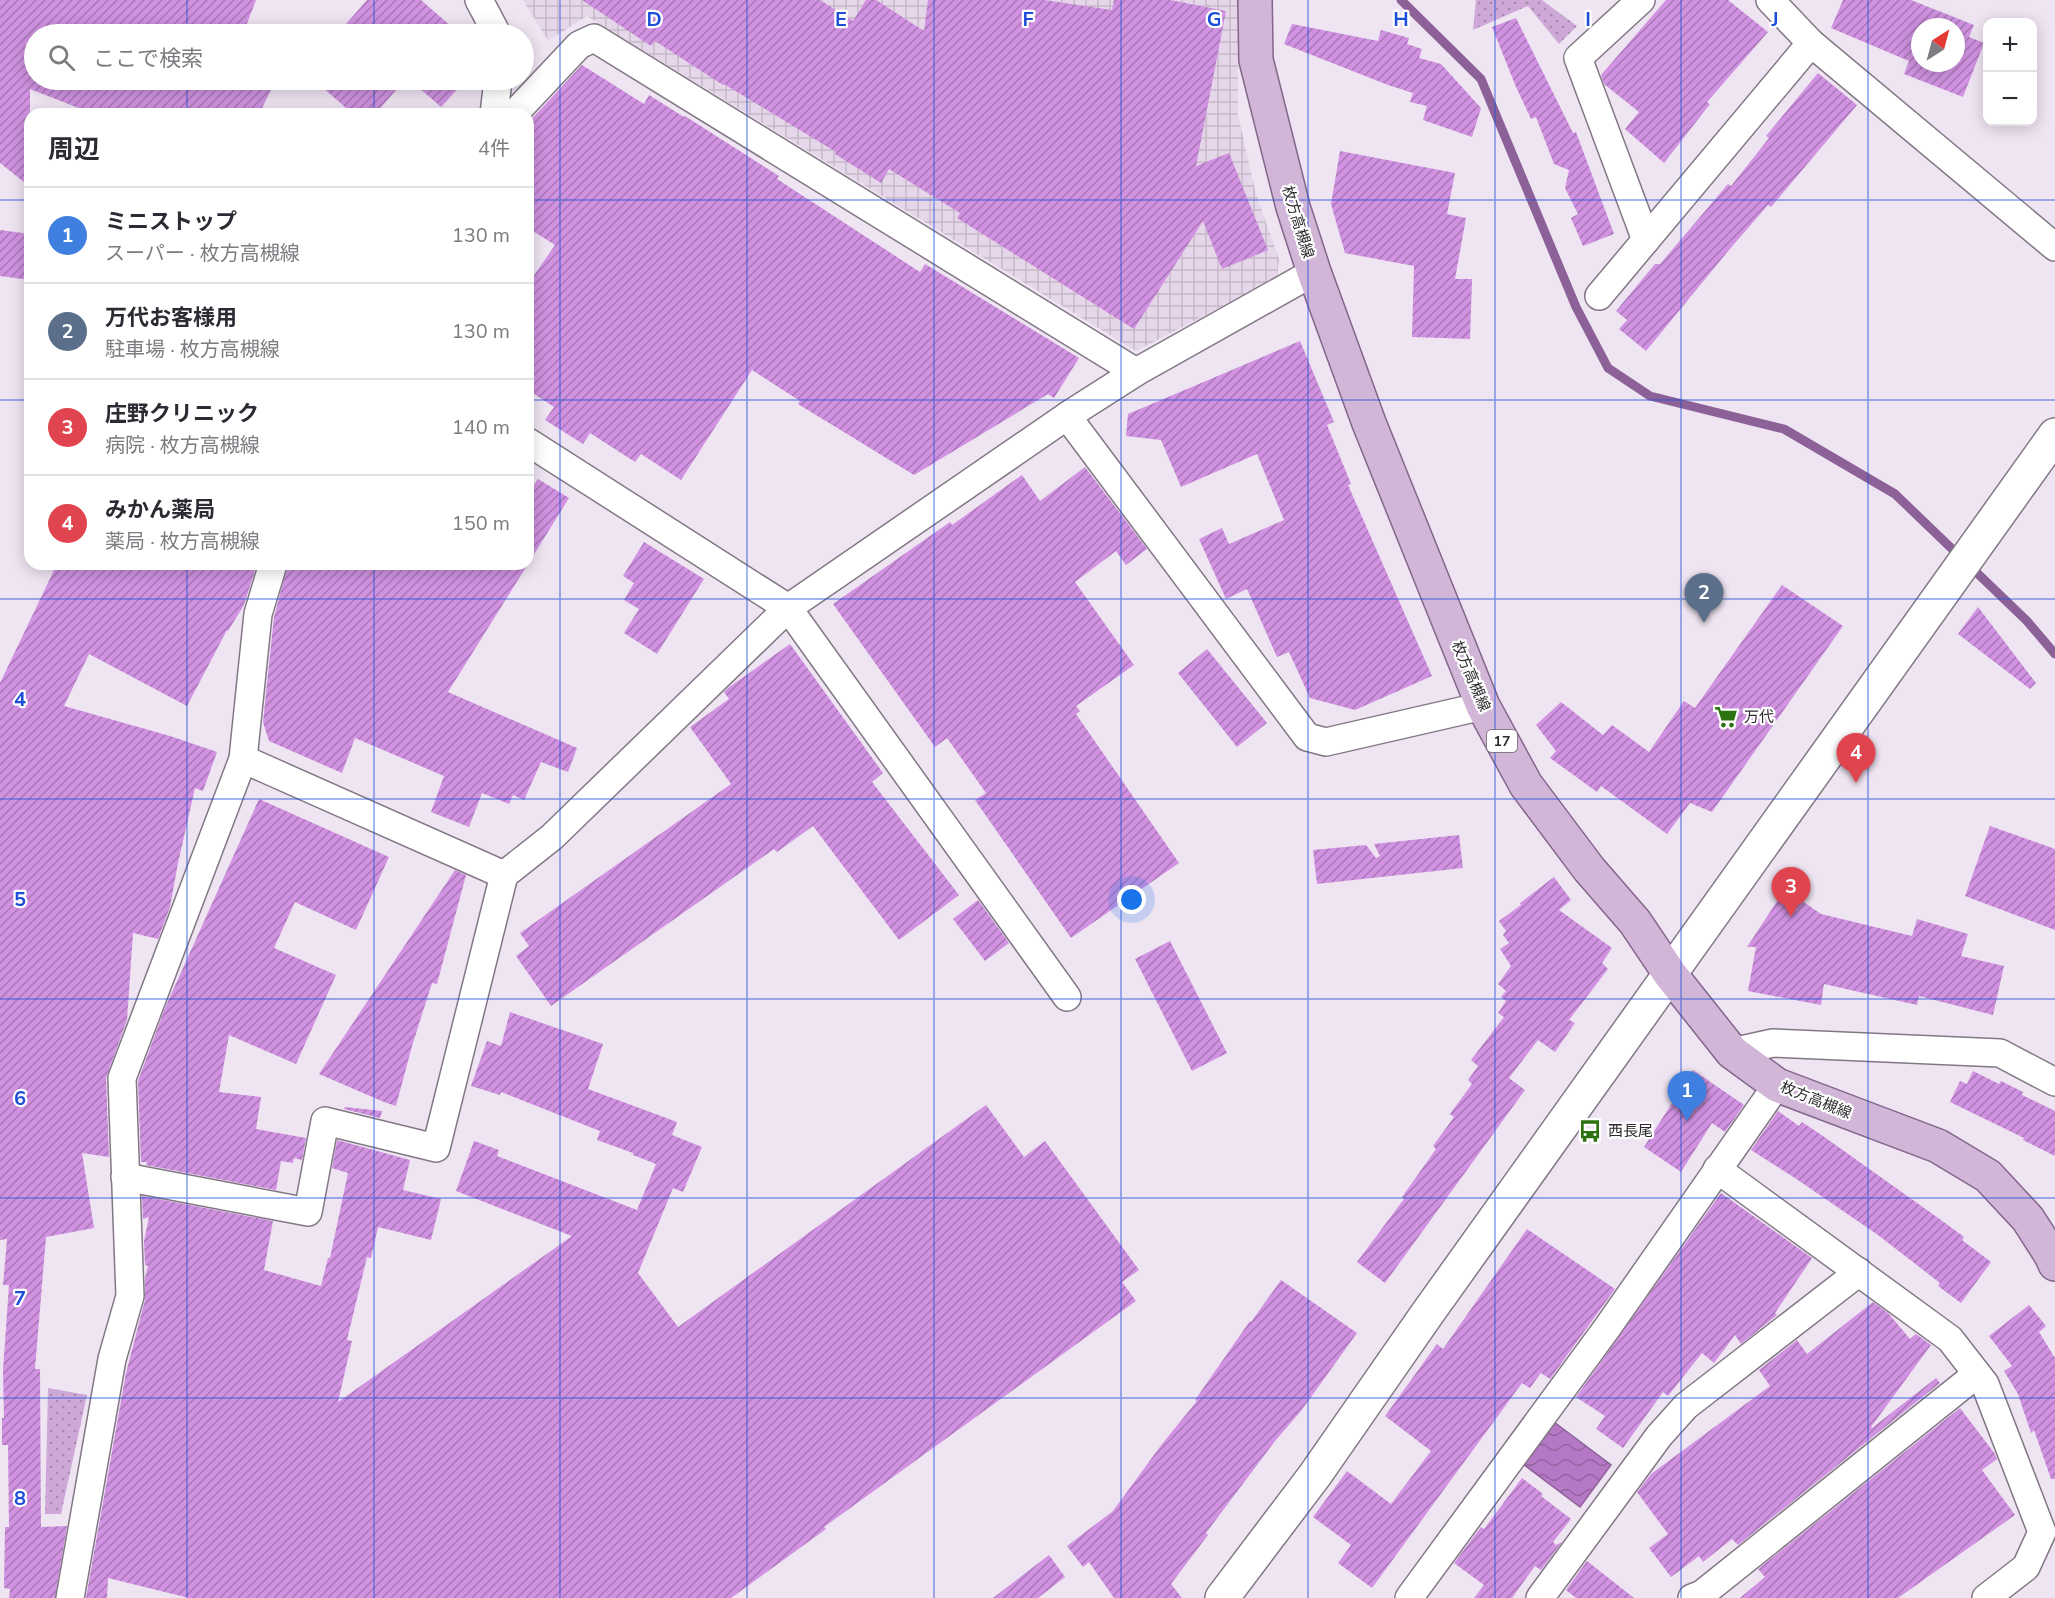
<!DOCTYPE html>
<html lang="ja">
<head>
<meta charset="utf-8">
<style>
  :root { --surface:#fff; --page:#f7f7f7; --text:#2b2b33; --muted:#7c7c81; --line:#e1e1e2; --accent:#2d7211 }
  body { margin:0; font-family:"Nunito Sans","Noto Sans JP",sans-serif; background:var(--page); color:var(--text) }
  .controls { position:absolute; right:18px; top:18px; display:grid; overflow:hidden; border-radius:12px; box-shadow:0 3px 15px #0003 }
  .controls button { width:54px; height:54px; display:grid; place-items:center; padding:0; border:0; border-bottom:2px solid var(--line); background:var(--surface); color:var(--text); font:30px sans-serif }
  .compass { position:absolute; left:1911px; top:18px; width:54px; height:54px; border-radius:50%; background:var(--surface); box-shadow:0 3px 15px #0003; rotate:36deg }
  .you { position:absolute; left:1132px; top:900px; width:21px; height:21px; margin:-15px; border:4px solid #fff; border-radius:50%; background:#1a73e8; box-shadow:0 0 0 9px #1a73e833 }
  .badge { display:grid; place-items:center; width:39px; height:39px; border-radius:50%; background:var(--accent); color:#fff; font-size:20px; font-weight:700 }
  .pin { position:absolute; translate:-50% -50px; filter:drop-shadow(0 2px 3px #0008) }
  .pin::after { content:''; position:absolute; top:32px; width:21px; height:18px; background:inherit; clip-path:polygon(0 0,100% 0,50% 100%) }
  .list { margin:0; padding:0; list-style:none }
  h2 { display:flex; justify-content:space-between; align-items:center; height:78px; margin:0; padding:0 24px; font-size:26px }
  h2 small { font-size:20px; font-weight:400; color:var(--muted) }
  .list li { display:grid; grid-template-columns:39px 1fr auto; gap:18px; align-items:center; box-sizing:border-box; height:96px; padding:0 24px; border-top:2px solid var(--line) }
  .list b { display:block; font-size:22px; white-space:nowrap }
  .list p { margin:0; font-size:20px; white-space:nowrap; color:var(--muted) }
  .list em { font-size:20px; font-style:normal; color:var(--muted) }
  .icon { flex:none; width:33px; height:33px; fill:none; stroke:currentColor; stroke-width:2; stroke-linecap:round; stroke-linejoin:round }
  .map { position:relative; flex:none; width:2055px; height:1598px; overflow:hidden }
  .search { position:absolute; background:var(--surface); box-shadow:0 3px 15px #0003; left:24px; top:24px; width:510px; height:66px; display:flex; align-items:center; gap:15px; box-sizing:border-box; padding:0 21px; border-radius:33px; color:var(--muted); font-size:22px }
  .panel { position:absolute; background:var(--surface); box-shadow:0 3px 15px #0003; left:24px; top:108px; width:510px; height:462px; border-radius:18px }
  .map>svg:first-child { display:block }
  .industrial { fill:url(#industrial-grid) }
  .park { fill:url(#park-dots) }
  .water { fill:url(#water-waves); stroke:#8c6198; stroke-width:1.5 }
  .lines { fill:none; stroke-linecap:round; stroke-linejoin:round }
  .stream { stroke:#8c6198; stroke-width:9 }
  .building { fill:url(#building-hatch); fill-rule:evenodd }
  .minor-casing { stroke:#827885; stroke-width:30 }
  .tertiary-casing { stroke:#827885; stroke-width:36 }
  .primary-casing { stroke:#84658c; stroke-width:36 }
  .minor { stroke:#fff; stroke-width:27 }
  .tertiary { stroke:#fff; stroke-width:33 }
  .primary { stroke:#d1b6d8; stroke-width:33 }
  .grid { fill:none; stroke:#1d4ed8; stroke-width:1.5; stroke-opacity:0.55 }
  .labels { text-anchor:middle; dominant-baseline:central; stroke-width:4.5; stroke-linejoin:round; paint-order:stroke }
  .shield { fill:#fff; stroke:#6d6a6d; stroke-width:1.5 }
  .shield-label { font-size:14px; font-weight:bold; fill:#2e2a2f }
  .street-label { font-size:15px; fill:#2e2a2f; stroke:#fff }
  .poi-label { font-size:15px; fill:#2e2a2f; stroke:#fff; text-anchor:start }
  .grid-label { font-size:20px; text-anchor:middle; font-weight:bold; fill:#1d4ed8; stroke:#fff; stroke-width:4.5; stroke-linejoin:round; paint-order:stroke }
</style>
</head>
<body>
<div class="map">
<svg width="2055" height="1598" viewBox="0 0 2055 1598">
  <defs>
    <pattern id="industrial-grid" width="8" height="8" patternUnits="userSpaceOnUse" patternTransform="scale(1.5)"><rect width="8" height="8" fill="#e6d6ea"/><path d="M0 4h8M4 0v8" fill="none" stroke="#c6b8c9"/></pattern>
    <pattern id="park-dots" width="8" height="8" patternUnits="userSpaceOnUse" patternTransform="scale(1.5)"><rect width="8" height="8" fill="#cea9d8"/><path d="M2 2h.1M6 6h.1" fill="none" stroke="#a88ab0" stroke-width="1.8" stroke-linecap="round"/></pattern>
    <pattern id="water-waves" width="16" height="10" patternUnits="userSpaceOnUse" patternTransform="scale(1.5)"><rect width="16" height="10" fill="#b578c5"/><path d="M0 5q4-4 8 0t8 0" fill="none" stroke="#9463a0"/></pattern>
    <pattern id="building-hatch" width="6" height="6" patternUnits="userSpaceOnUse" patternTransform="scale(1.5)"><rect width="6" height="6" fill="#d092e1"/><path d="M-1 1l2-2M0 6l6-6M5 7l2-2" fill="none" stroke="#a977b7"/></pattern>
  </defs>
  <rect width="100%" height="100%" fill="#efe4f2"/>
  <path class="industrial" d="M523 0H1238V115L1256 194 1279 259 1277 278 1136 351 587 16 548 41Z"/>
  <g class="park">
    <path d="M1476 0H1542L1577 26 1559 44 1528 6 1473 30Z"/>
    <path d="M48 1388 87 1395 61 1514H45Z"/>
  </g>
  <path class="water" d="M1554 1422 1611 1465 1580 1507 1523 1464Z"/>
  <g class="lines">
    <path class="stream" d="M1401 0 1481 79 1576 307 1608 368 1650 396 1784 429 1895 494 2027 621 2055 654"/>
  </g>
  <g class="building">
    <path d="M0 0H256L243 34H34V80H276L259 114H94L30 89V187L0 163Z"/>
    <path d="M367 0H421L460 34H358L346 24Z"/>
    <path d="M582 0H820L853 21 866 0H876L924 31 928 0H1044L1112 10 1114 0H1170L1226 11 1196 166 1229 153 1268 250 1222 269 1203 221 1134 329 957 218 960 213 889 169 881 183 835 154 836 152 724 84 723 85 655 41 651 46Z"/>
    <path d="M1666 0H1728L1768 32 1707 102 1710 104 1664 163 1625 129 1639 112 1604 84 1601 75Z"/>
    <path d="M1843 0H1911L1974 25 1969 37 1984 43 1963 97 1904 74 1909 61 1831 28ZM1920 27H1956V63H1920Z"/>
    <path d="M1516 18 1573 133 1576 132 1614 234 1583 246 1571 218 1578 214 1565 188 1569 170 1554 164 1536 117 1531 119 1516 87 1492 27Z"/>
    <path d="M1292 24 1378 41 1381 30 1409 38 1407 44 1422 49 1419 58 1441 64 1481 108 1472 137 1423 120 1427 106 1410 102 1413 93 1388 85 1284 44Z"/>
    <path d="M582 65 644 104 649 95 684 117 685 116 779 176 777 179 920 272 925 264 1079 358 1054 398 1048 394 914 475 798 404 800 401 752 370 681 480 641 454 635 462 590 433 583 444 545 420 554 407 528 390V284L555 245 528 228V123Z"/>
    <path d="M1818 73 1857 105 1771 207 1768 205 1729 250 1646 351 1619 329 1627 320 1616 311 1655 264H1660L1728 184 1731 186 1769 138 1766 136Z"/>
    <path d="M314 80H405L375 114H353Z"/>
    <path d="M410 80H466L441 107Z"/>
    <path d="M1340 151 1455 173 1447 214 1466 218 1455 279H1472L1470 339 1412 337 1414 266 1345 253 1331 204Z"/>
    <path d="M0 230 30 234V280L0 276Z"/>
    <path d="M1300 341 1334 422 1327 425 1351 484 1348 485 1432 676 1355 710 1310 698 1289 652 1277 657 1247 589 1226 599 1199 539 1222 528 1229 544 1284 520 1257 454 1181 487 1161 440 1126 436 1128 414Z"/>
    <path d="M1085 467 1147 549 1126 565 1116 551 1075 582 1134 665 1076 706 1080 711 1076 714 1179 863 1071 938 975 800 986 793 947 738 935 747 833 604 950 522 952 525 1022 475 1040 501Z"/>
    <path d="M538 479 569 498 528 564V494Z"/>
    <path d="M644 542 704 579 657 654 624 633 639 609 624 600 634 583 623 576Z"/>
    <path d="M57 564H257L244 605 228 631 227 630 187 706 89 654 64 706 170 736 217 752 203 791 195 788 178 863 170 907 158 939 133 933 127 1020 106 1078 109 1157 82 1153 94 1228 46 1237 35 1369H40L41 1527 67 1526 55 1598H9L10 1589 4 1588 5 1527H9L8 1445H2V1418H4L3 1370 9 1285H3L7 1239 0 1240V683Z"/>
    <path d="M288 564H528L448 692 577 748 568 772 541 762 524 800 513 795 509 804 482 793 469 827 431 812 444 776 355 738 342 773 269 741 263 722 274 617Z"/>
    <path d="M1782 585 1843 626 1712 812 1690 803 1667 834 1601 786 1597 792 1550 758 1556 751 1536 725 1561 702 1603 735 1612 725 1649 752 1684 701 1695 708Z"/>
    <path d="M1978 607 2036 683 2030 689 1958 634Z"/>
    <path d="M790 644 883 773 872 782 959 895 899 940 813 826 777 852 774 849 551 1006 516 956 529 946 520 933 731 784 690 727 729 699 724 692 728 688Z"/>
    <path d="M1207 649 1267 723 1237 747 1178 673Z"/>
    <path d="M259 799 389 857 356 930 295 902 274 948 336 975 296 1064 229 1035 219 1092 261 1097 256 1129 306 1138 302 1160 294 1158 293 1163 281 1161 276 1190 146 1165 147 1162H141L138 1081 165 1008Z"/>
    <path d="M1990 826 2055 849V930L1965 896Z"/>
    <path d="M1459 835 1463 868 1317 884 1313 850 1366 845 1376 858 1380 856 1374 844Z"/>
    <path d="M455 870 466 875 437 984 432 983 412 1046 396 1106 384 1102 319 1074Z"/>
    <path d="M1554 877 1571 900 1559 910 1612 948 1602 963 1608 969 1569 1020 1575 1023 1555 1052 1538 1040 1509 1078 1525 1090 1385 1283 1357 1262 1404 1199 1402 1197 1436 1149 1433 1146 1454 1117 1450 1114 1472 1084 1468 1080 1478 1066 1471 1060 1504 1017 1498 1013 1506 1001 1501 997 1506 991 1498 984 1511 966 1500 949 1509 943 1503 935 1506 931 1499 921 1521 905 1520 903Z"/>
    <path d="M1785 889 1821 914 1912 936 1917 919 1968 934 1961 956 2004 966 1993 1015 1919 996 1917 1005 1824 984 1821 1005 1748 991 1756 947H1747Z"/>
    <path d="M978 900 1009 943 985 961 953 919Z"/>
    <path d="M1170 941 1227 1053 1192 1071 1135 959Z"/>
    <path d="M510 1012 603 1044 588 1089 677 1122 672 1135 702 1147 683 1192 673 1188 638 1273 678 1327 986 1105 1024 1157 1045 1141 1139 1270 1122 1282 1136 1301 824 1527 826 1529 731 1598H189L108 1578 107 1598H86L126 1373 145 1300V1278L148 1266 145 1265 144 1241 149 1217 143 1219 142 1196 273 1221 264 1270 321 1286 328 1258H330L348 1173 332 1168 337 1140 410 1160 403 1190 441 1199 431 1240 378 1227 371 1258 367 1257 347 1340 352 1341 338 1402 572 1236 456 1191 474 1141 499 1150 497 1156 637 1210 656 1164 633 1155V1153L597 1140 600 1131 501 1092 500 1095 471 1086 487 1041 501 1046Z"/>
    <path d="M1693 1070 1744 1105 1725 1132 1712 1123 1681 1172 1644 1147Z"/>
    <path d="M1973 1071 1999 1084 2001 1081 2023 1092 2022 1095 2055 1111V1156L2023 1140 2024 1138 1950 1102 1960 1081 1967 1084Z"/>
    <path d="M345 1107 382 1111 380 1118 344 1109Z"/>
    <path d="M1778 1111 1799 1126 1802 1122 1823 1136 1941 1220 1964 1237 1962 1240 1991 1262 1961 1303 1938 1286 1940 1283 1878 1235 1795 1178 1751 1150Z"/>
    <path d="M1721 1193 1812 1258 1775 1313 1777 1315 1741 1344 1735 1335 1714 1363 1702 1353 1668 1396 1663 1392 1623 1448 1596 1429 1605 1416 1576 1397Z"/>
    <path d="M1527 1229 1615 1289 1550 1379 1541 1373 1530 1388 1522 1383 1372 1588 1338 1563 1351 1545 1313 1517 1347 1471 1391 1504 1431 1451 1385 1416 1437 1344 1443 1349Z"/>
    <path d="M1281 1280 1357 1333 1301 1411 1275 1441 1206 1533 1208 1535 1171 1584 1182 1598H1114L1089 1562 1083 1567 1067 1546 1113 1511 1162 1444 1197 1401 1195 1400 1250 1321 1251 1322Z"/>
    <path d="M1873 1302 1888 1313 1910 1339 1916 1334 1931 1345 1871 1427 1872 1428 1936 1378 1940 1383 1738 1545 1732 1539 1703 1562 1699 1556 1671 1577 1649 1548 1668 1534 1637 1492 1651 1474 1770 1386 1759 1370 1797 1340 1807 1354Z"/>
    <path d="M2029 1305 2046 1326 2039 1332 2055 1358V1479H2051L2034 1430 2031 1433 2018 1394 2004 1371 2012 1366 1989 1336Z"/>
    <path d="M1960 1408 1995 1454 1997 1459 1982 1470 2015 1515 1898 1598H1740L1765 1577 1758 1569Z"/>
    <path d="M1522 1478 1543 1494 1541 1496 1571 1519 1553 1542 1556 1545 1562 1542 1541 1570 1535 1566 1512 1598H1474L1484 1585 1454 1563 1481 1527 1484 1529Z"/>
    <path d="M1049 1555 1065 1577 1038 1598H993Z"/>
    <path d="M1587 1561 1634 1598H1576L1566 1590Z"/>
  </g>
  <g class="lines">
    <g class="minor-casing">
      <g id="minor">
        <path d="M479 0 497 34"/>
        <path d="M1641 0 1578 58 1646 240"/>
        <path d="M1770 0 1811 43 2055 247"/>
        <path d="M494 114 498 80"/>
        <path d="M514 114 579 45 594 38 1136 372"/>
        <path d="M1599 296 1811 43"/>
        <path d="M1067 416 1307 737 1326 742 1483 706"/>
        <path d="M528 442 788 608 1067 997"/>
        <path d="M243 759 504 875"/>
        <path d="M1732 1052 1773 1043 2000 1053 2055 1082"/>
        <path d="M1717 1169 1950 1339 1985 1384 2042 1532 2026 1567 1986 1598"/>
        <path d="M125 1177 308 1212 325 1121 436 1148 504 875 552 837 788 608 1067 416 1136 372 1314 272"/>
        <path d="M70 1598 112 1359 130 1296 122 1078 243 759 258 614 273 564"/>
        <path d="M1409 1598 1607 1328 1777 1085"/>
        <path d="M1540 1598 1659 1436 1686 1406 1859 1272"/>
        <path d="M1692 1598 1702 1594 1977 1374"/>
      </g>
    </g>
    <g class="tertiary-casing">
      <path id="tertiary" d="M1222 1598 1315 1475 1427 1314 2055 435"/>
    </g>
    <g class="primary-casing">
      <path id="primary" d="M1255 0 1256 60 1293 207 1314 272 1369 423 1483 706 1526 785 1589 869 1635 922 1670 974 1732 1052 1777 1085 1938 1146 1988 1176 2028 1219 2051 1255 2055 1264"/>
    </g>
    <use href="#minor" class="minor"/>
    <use href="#tertiary" class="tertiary"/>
    <use href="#primary" class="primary"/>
  </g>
  <path class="grid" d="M187 0V34M374 0V34M560 0V1598M747 0V1598M934 0V1598M1121 0V1598M1308 0V1598M1495 0V1598M1681 0V1598M1868 0V1598M187 80V114M374 80V114M0 200H30M528 200H2055M0 400H30M528 400H2055M187 564V1598M374 564V1598M0 599H2055M0 799H2055M0 999H2055M0 1198H2055M0 1398H2055"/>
  <defs>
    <g id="supermarket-bare" transform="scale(1.8)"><path d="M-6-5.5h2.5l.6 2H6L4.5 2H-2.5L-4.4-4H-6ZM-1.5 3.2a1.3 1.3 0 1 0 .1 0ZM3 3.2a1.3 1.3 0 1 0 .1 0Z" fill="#2d7211" stroke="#fff" stroke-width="2.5" paint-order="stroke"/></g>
    <g id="bus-bare" transform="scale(1.8)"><path d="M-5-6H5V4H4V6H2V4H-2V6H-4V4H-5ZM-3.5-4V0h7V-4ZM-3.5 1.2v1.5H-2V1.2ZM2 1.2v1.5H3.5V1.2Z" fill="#2d7211" stroke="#fff" stroke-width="2.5" paint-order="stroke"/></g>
  </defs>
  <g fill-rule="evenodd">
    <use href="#supermarket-bare" x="1726" y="717"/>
    <use href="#bus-bare" x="1590" y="1131"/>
  </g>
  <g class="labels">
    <rect class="shield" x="1487" y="730" width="30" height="22" rx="4.5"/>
    <g class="shield-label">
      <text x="1502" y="741">17</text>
    </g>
    <g class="street-label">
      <text transform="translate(1298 222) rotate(73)">枚方高槻線</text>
      <text transform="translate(1471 676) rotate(67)">枚方高槻線</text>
      <text transform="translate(1816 1100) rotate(22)">枚方高槻線</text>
    </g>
    <g class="poi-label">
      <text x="1744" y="717">万代</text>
      <text x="1608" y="1131">西長尾</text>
    </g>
  </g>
  <g class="grid-label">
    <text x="654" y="26">D</text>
    <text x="841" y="26">E</text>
    <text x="1028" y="26">F</text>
    <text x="1214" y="26">G</text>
    <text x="1401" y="26">H</text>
    <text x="1588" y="26">I</text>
    <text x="1775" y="26">J</text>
    <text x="20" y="706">4</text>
    <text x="20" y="906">5</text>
    <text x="20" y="1105">6</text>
    <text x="20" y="1305">7</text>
    <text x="20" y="1505">8</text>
  </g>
</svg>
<div class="controls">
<button>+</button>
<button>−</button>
</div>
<svg class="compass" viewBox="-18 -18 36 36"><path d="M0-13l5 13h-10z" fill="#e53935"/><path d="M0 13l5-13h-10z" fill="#7c7c81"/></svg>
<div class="you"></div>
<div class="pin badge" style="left:1687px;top:1121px;background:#3f7fe0">1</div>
<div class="pin badge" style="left:1704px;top:623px;background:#5c6f8a">2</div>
<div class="pin badge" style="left:1791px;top:917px;background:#e0444e">3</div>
<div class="pin badge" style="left:1856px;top:783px;background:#e0444e">4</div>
<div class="search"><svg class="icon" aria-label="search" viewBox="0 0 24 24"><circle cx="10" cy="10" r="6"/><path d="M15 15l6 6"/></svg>ここで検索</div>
<section class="panel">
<h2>周辺<small>4件</small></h2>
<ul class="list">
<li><span class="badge" style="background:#3f7fe0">1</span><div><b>ミニストップ</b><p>スーパー · 枚方高槻線</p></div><em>130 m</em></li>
<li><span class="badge" style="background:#5c6f8a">2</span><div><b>万代お客様用</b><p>駐車場 · 枚方高槻線</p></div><em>130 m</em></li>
<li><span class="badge" style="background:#e0444e">3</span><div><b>庄野クリニック</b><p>病院 · 枚方高槻線</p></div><em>140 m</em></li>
<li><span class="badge" style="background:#e0444e">4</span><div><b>みかん薬局</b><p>薬局 · 枚方高槻線</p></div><em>150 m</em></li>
</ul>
</section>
</div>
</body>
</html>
